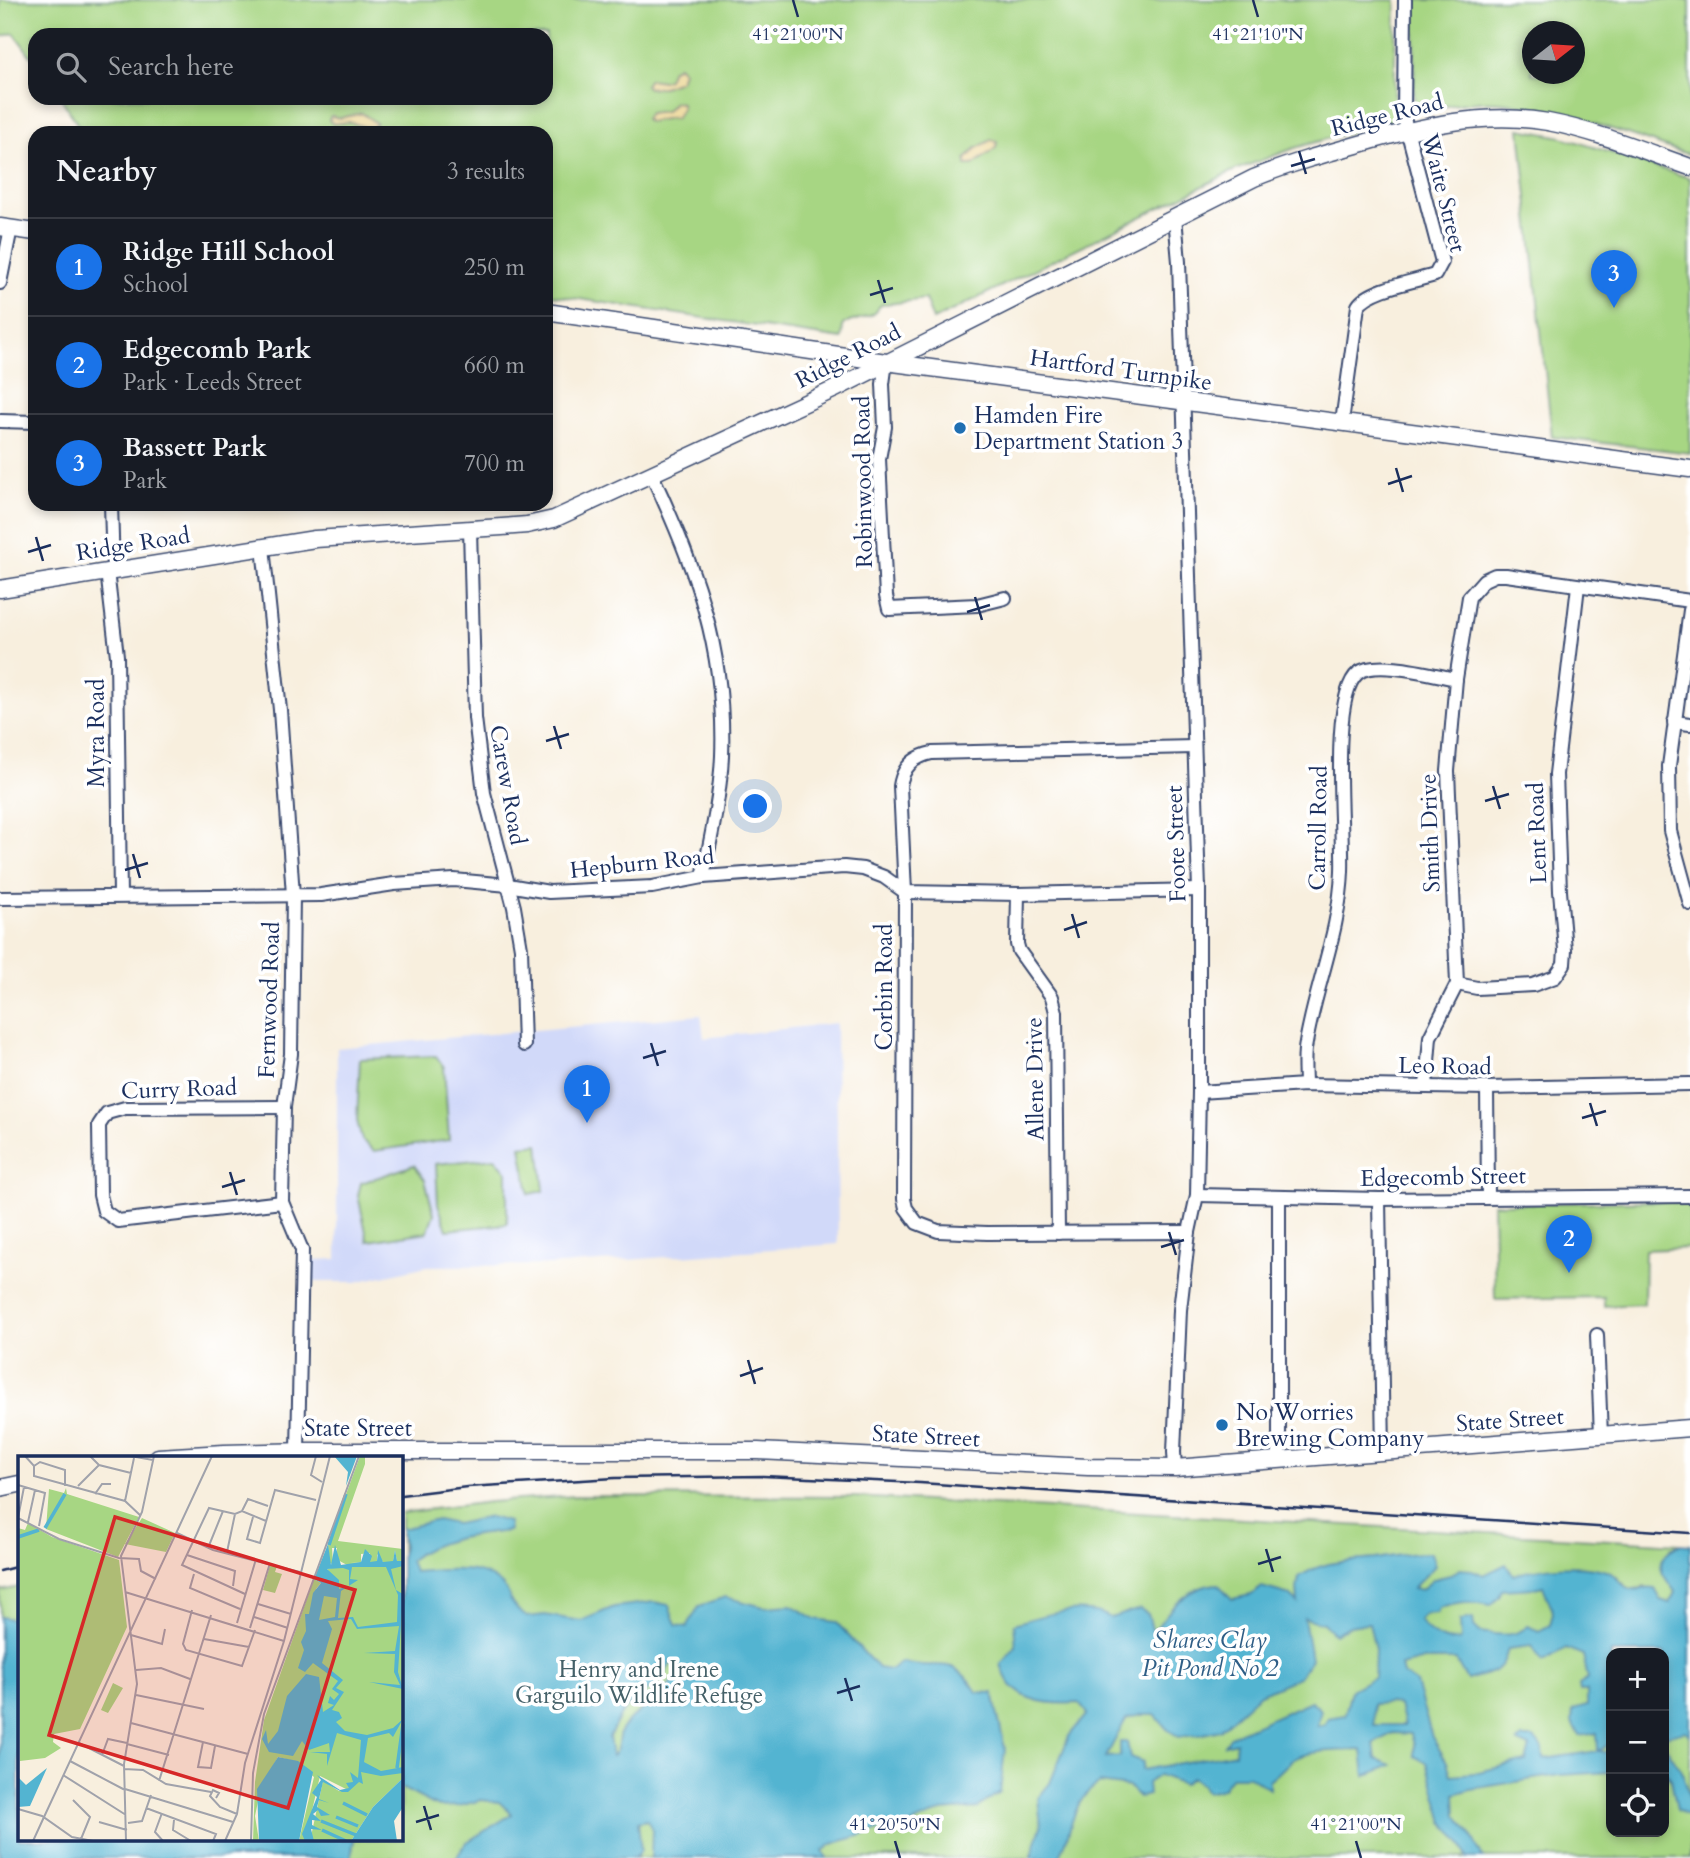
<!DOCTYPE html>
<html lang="en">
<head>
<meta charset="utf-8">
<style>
  :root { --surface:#171b24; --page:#20242c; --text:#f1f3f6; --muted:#9ea1a6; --line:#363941; --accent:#1a73e8 }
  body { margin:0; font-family:Cardo,serif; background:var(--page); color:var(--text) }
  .controls { position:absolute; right:21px; bottom:21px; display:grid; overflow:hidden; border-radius:14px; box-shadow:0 4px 10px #0003 }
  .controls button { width:63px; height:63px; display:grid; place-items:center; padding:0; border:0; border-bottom:2px solid var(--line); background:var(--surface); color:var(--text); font:35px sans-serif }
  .compass { position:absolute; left:1522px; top:21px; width:63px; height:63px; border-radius:50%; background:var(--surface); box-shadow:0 4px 10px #0003; rotate:73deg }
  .you { position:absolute; left:756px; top:807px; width:24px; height:24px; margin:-18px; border:5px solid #fff; border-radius:50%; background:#1a73e8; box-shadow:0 0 0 10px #1a73e833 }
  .badge { display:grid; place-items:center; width:46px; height:46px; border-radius:50%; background:var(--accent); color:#fff; font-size:23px; font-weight:700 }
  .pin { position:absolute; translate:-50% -58px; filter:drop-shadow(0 2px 4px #0008) }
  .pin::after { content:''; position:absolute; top:37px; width:24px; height:21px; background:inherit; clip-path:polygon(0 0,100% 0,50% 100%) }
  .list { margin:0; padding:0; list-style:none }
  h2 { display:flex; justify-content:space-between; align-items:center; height:91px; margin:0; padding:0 28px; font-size:30px }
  h2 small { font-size:23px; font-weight:400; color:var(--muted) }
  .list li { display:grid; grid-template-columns:46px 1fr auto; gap:21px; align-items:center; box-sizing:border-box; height:98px; padding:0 28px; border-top:2px solid var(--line) }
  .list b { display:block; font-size:26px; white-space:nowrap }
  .list p { margin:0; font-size:23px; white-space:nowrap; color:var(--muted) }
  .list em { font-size:23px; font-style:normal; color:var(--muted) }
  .icon { flex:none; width:38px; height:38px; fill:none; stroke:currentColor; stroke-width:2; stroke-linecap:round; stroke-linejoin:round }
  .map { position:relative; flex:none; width:1690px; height:1858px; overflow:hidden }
  .search { position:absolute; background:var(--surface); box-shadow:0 4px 10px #0003; left:28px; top:28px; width:525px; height:77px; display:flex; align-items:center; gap:18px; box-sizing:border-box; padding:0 24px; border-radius:21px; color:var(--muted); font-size:26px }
  .panel { position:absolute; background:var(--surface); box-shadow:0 4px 10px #0003; left:28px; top:126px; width:525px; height:385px; border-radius:21px }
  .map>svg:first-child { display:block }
  .built { fill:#d1d9f9 }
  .green { fill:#a7d683; stroke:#618270; stroke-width:2; fill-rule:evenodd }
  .sand { fill:#eeda9e; stroke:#84847e; stroke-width:2 }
  .water { fill:#53b4d1; stroke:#377298; stroke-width:2; fill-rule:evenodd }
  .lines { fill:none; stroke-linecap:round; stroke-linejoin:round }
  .minor-casing { stroke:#3c4c71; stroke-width:16 }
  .major-casing { stroke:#3c4c71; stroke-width:19 }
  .minor { stroke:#fff; stroke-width:12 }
  .major { stroke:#fff; stroke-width:16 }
  .rail { stroke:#1b2f5e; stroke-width:2.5 }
  .ticks { fill:none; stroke:#1b2f5e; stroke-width:2.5 }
  .poi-dot { fill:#1f6fb2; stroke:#fff; stroke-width:2.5 }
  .labels { text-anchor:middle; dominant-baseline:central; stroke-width:7; stroke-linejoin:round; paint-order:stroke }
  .street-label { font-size:23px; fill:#1b2f5e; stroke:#fff }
  .poi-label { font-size:23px; fill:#1b2f5e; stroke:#fff; text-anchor:start }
  .park-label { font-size:23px; fill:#456169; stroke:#fff }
  .water-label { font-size:24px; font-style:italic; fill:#2f5e86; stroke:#fff }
  .inset-river { fill:none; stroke:#53b4d1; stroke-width:3.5 }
  .inset-road { fill:none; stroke:#a0a2ab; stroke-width:2 }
  .view { fill:#d62828; fill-opacity:0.15; stroke:#d62828; stroke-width:3.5 }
  .inset-edge { fill:none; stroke:#1b2f5e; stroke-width:3.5 }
  .ticks-label { font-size:18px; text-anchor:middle; fill:#1b2f5e; stroke:#fff; stroke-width:7; stroke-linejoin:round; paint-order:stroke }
</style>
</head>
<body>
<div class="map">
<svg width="1690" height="1858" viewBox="0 0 1690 1858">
  <rect width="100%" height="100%" fill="#fff"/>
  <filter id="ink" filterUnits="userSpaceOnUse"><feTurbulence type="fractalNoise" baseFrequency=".0143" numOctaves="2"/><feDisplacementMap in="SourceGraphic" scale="14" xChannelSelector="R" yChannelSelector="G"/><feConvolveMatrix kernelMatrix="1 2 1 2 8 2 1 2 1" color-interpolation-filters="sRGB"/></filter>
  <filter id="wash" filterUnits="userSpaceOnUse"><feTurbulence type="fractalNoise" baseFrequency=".00686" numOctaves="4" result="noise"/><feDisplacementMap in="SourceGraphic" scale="28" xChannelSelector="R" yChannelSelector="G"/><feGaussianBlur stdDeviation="1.57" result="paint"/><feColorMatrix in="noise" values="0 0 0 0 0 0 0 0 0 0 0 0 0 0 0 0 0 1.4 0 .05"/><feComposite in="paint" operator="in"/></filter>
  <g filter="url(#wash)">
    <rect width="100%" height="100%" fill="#f8efde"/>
    <path class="built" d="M701 1015 704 1038 836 1023 838 1244 560 1265 427 1266 356 1282H312V1260L337 1259V1048Z"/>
    <g class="green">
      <path d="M0 0H1396L1394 120 1295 148 1235 170 933 320 925 299 881 305 872 315 843 324 842 339 546 294V133H83L61 98H546V35H35V62L14 33 0 37Z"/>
      <path d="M1415 0H1690V155C1630 135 1570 113 1508 103 1480 99 1449 105 1422 111L1414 106ZM1532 32H1574V74H1532Z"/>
      <path d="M1520 129 1562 137 1690 178V453L1552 437Z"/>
      <path d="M436 1056 444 1067 449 1140 374 1151 362 1140 357 1121 360 1059Z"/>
      <path d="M539 1144 544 1191 529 1194 521 1146Z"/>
      <path d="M495 1158 507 1172V1224L447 1230 438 1204 436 1164Z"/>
      <path d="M414 1165 425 1180 434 1214 427 1232 368 1241 358 1195 361 1183Z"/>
      <path d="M1671 1201 1690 1205V1248L1645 1250 1644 1304 1604 1306V1297L1495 1299 1493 1204Z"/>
      <path d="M576 1496 855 1497 1681 1544 1670 1549 1662 1571 1675 1592 1670 1603 1661 1600 1645 1587C1630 1592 1626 1587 1616 1576L1611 1653V1832H1664V1726L1685 1731 1690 1735V1858H351L354 1839H401V1513L490 1502Z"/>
      <path d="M19 1587V1616L12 1619 0 1617V1591Z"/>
    </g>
    <g class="sand">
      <path d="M678 66 683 71 680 81 663 87 648 88 645 85 649 79 663 81 668 79 672 69Z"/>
      <path d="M674 102 681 103 682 109 675 119 670 118 649 122 645 119 649 113 666 111Z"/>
      <path d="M362 113 376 123 374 127H364L350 122 333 124 329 120 331 116 340 118Z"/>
      <path d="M991 140 997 141 996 148 973 165H966V159L975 149Z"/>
    </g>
    <g class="water">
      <path d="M490 1517 508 1522 509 1531C475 1535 437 1538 410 1560L414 1572C445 1570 485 1562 507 1591 510 1596 509 1597 511 1602 514 1608 521 1613 527 1617L545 1615 581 1621 614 1607 654 1602 669 1605 676 1625 687 1627 699 1606 725 1597 764 1607 791 1605 816 1619 836 1622 878 1668 891 1670 902 1662C940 1672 951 1651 977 1692L993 1693 1005 1749 1000 1792 977 1808 942 1811 910 1825 879 1830 832 1844 823 1851 827 1858H651L652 1829 647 1820 638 1822 641 1851 635 1858H456L467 1842 512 1814 499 1802 481 1800 459 1806 438 1807 401 1788V1554L403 1548 401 1529 437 1520 456 1524ZM672 1661 677 1672C666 1699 642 1705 623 1727 616 1735 621 1749 612 1756L609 1737 621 1714 634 1700 660 1682Z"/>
      <path d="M1681 1544 1690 1545V1735L1685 1731 1664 1736V1653H1611V1743L1599 1751 1611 1753V1772L1559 1775 1471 1789 1455 1794 1456 1815 1470 1833 1483 1858H1467L1461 1844 1444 1822 1427 1763 1414 1756V1745L1411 1734 1393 1733 1374 1743 1376 1759 1392 1765 1365 1776 1362 1750C1342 1751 1305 1749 1290 1762 1282 1769 1277 1775 1269 1781V1789L1249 1776H1232L1223 1788 1206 1792 1201 1785 1192 1777 1183 1784 1159 1775 1147 1783 1148 1795 1139 1797 1129 1787 1100 1783C1069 1802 1074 1829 1059 1858H1031L1041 1826 1038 1798 1050 1783 1069 1736 1087 1714 1079 1703C1045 1705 1010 1702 1001 1664L1016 1646 1014 1624C1042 1615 1085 1602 1111 1618L1140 1609 1148 1614 1153 1633C1168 1610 1189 1585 1218 1584L1232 1599 1251 1595 1262 1587 1290 1595 1298 1603 1297 1589 1299 1577C1325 1560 1345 1562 1375 1559 1394 1556 1411 1552 1431 1553L1435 1566 1413 1588 1421 1590 1434 1579 1450 1575 1460 1569 1472 1570 1484 1575 1506 1564 1513 1575C1541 1567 1579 1562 1607 1571 1617 1575 1620 1584 1628 1588 1635 1592 1646 1587 1655 1589L1661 1600 1670 1603 1675 1592C1671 1585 1664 1578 1662 1571 1658 1557 1670 1549 1681 1544ZM1543 1586 1553 1612 1550 1625 1539 1631 1528 1626C1514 1639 1497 1634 1480 1632L1474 1626 1473 1619 1467 1618 1460 1621 1461 1640C1444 1644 1429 1634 1419 1620L1425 1614 1437 1613 1439 1608C1455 1601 1474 1601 1491 1605L1499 1597 1502 1590C1515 1588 1531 1590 1543 1586ZM1304 1618 1323 1623 1334 1634 1350 1626 1369 1623 1375 1649 1374 1677 1351 1690 1345 1715 1328 1718 1325 1724 1317 1726 1321 1710 1311 1701 1231 1736 1225 1745 1236 1742 1235 1753 1142 1770 1143 1762 1130 1757 1127 1742H1120V1756L1106 1757 1126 1719 1140 1715H1155L1167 1729 1179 1737 1199 1735 1220 1730 1258 1695 1299 1677 1311 1659ZM1531 1646 1543 1662 1566 1648 1583 1655 1588 1679 1579 1685 1580 1691H1587V1706L1573 1710 1572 1722 1580 1736 1597 1733 1598 1751 1544 1759 1543 1750 1534 1738H1522L1518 1742 1530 1747 1526 1761 1474 1773 1451 1775 1447 1762 1432 1737 1416 1683 1403 1674 1401 1666 1424 1660H1456L1467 1680C1491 1672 1502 1675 1508 1649ZM1391 1703 1399 1706 1404 1725H1374L1373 1704Z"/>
      <path d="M19 1616V1839H354L351 1858H0V1617L12 1619Z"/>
      <path d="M1664 1745C1683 1770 1690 1785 1690 1817L1677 1810 1671 1779 1664 1771Z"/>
    </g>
  </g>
  <g filter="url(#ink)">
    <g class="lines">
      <g class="minor-casing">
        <g id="minor">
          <path d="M1175 217 1179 262 1199 890V1092L1197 1195 1189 1232 1180 1310 1174 1452 1175 1468"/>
          <path d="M0 283 11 228"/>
          <path d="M886 362 883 384 885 427 879 459 886 596 889 609 977 605 1005 598"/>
          <path d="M0 421 35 422"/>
          <path d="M1342 422 1358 306C1368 289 1416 281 1435 275L1442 262 1404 118 1405 0"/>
          <path d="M652 475C696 569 726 650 722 756 720 797 711 838 703 877"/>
          <path d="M111 504 113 570"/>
          <path d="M470 529 475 718 484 793 514 907 521 948 524 1045"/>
          <path d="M263 547 280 710 293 895 291 1054 284 1107 282 1202 302 1250 298 1451"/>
          <path d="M107 571 117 656 120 896"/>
          <path d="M1690 610 1669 766 1670 831 1690 904"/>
          <path d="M1674 722 1690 724"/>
          <path d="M1018 894 1017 944 1019 951 1052 997 1056 1012 1058 1233"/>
          <path d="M0 898 321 895 394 884 454 880 508 885 549 892 652 887 703 877 844 867 863 869 884 877 905 892 1018 894 1199 890"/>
          <path d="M1457 984 1477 988 1533 985 1555 977 1564 964 1565 950 1560 891 1556 774 1578 586"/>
          <path d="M1305 1085C1305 1072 1303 1056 1306 1043 1316 985 1340 930 1342 871 1344 832 1329 697 1358 673 1375 659 1434 675 1456 679"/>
          <path d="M1426 1086 1430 1037 1457 984 1448 771 1456 679 1469 597 1484 580 1495 575H1506L1690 601"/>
          <path d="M1487 1088 1488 1197"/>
          <path d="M1199 1092 1305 1085 1487 1088 1690 1084"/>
          <path d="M1197 1195 1379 1199 1690 1196"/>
          <path d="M1279 1198V1461"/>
          <path d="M1379 1199 1383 1452"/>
          <path d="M282 1202 118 1221 104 1211 100 1195 99 1125 107 1113 125 1108 284 1107"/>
          <path d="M1189 1232 987 1233 938 1231 917 1223 906 1208 904 1199 905 892 900 786C903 767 913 757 932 753L1194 747"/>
          <path d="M1597 1335 1601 1436"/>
        </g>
      </g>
      <g class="major-casing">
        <g id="major">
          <path d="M0 227 35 232"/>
          <path d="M546 312 886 362 1690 469"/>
          <path d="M0 589 315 539 502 527 527 525 554 519 833 390 1254 178C1288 164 1324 154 1360 144 1422 126 1483 111 1548 122 1596 131 1644 151 1690 167"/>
          <path d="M158 1457 224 1453 309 1451H758L1088 1467 1175 1468 1690 1428"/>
          <path d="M0 1488 19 1484"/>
        </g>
      </g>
      <use href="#minor" class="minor"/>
      <use href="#major" class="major"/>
      <g class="rail">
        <path d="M401 1495 467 1487 615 1478 763 1476 920 1483 1690 1533"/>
        <path d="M0 1571 19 1566"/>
      </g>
    </g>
  </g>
  <path class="ticks" d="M793 0 798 17M1253 0 1258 17M1299 151 1306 174M1291 166 1315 159M878 280 885 303M870 295 893 288M1396 468 1403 492M1388 484 1412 476M36 537 43 561M28 552 51 545M975 597 982 620M967 612 990 605M554 726 561 749M546 741 569 734M1493 786 1500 809M1485 801 1509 794M133 854 140 878M125 870 148 863M1072 914 1079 938M1064 930 1087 922M651 1043 658 1066M643 1058 666 1051M1590 1103 1597 1126M1582 1118 1606 1111M230 1172 237 1195M222 1187 245 1180M1169 1232 1176 1255M1161 1247 1184 1240M748 1360 755 1384M740 1376 763 1368M1266 1549 1273 1572M1258 1564 1281 1557M845 1678 852 1701M837 1693 860 1686M424 1806 431 1830M416 1822 439 1815M895 1841 900 1858M1356 1841 1361 1858"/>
  <g class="poi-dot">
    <circle cx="960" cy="428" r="7"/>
    <circle cx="1222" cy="1425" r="7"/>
  </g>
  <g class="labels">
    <g class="street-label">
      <text transform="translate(1387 115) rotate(-14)">Ridge Road</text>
      <text transform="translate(1444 193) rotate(76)">Waite Street</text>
      <text transform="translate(848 356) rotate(-27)">Ridge Road</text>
      <text transform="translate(1121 370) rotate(8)">Hartford Turnpike</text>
      <text transform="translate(863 482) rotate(-91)">Robinwood Road</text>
      <text transform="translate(133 544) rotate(-9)">Ridge Road</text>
      <text transform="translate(96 733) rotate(-90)">Myra Road</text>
      <text transform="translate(508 785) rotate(80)">Carew Road</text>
      <text transform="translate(1318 828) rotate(-89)">Carroll Road</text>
      <text transform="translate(1430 833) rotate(-92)">Smith Drive</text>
      <text transform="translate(1537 833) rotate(-92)">Lent Road</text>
      <text transform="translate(1176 844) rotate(-92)">Foote Street</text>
      <text transform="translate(642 863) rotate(-6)">Hepburn Road</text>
      <text transform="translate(884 987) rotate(-90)">Corbin Road</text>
      <text transform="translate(269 1000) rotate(-88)">Fernwood Road</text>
      <text transform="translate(1445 1066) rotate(1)">Leo Road</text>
      <text transform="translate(1035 1079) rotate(-91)">Allene Drive</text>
      <text transform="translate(179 1089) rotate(-2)">Curry Road</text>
      <text transform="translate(1443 1177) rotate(-1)">Edgecomb Street</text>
      <text transform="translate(1510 1420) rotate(-4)">State Street</text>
      <text x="358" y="1428">State Street</text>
      <text transform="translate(926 1436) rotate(3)">State Street</text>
    </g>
    <g class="poi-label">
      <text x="974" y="415">Hamden Fire<tspan x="974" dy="26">Department Station 3</tspan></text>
      <text x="1236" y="1412">No Worries<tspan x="1236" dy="26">Brewing Company</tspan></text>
    </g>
    <g class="park-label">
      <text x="639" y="1669">Henry and Irene<tspan x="639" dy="26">Garguilo Wildlife Refuge</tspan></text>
    </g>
    <g class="water-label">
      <text x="1210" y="1640">Shares Clay<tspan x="1210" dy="28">Pit Pond No 2</tspan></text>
    </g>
  </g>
  <g transform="translate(18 1456)">
    <rect width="385" height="385" fill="#f8efde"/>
    <path d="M342 0H347V8L320 85 385 93V105L379 106 377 94 375 106H365L359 98V106H351L352 97 343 98V106H332L385 108V322L355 351 333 385H292L305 325 321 335 328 333 302 320 287 385H281L296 321 276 305 260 301 243 331 237 360 241 385H235L237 326 246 264 296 123 303 127 298 133 319 126 309 113 329 109 318 103 319 92H314L315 108 311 107 310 88ZM48 32 49 38 121 61 100 101 28 73 31 33 46 37ZM124 62 157 77 148 96 107 88ZM10 67 34 81 101 104 109 171 62 273 36 278 35 286 43 292 27 302 2 305 0 72 7 74ZM252 109 259 110 257 116 264 118 257 137 245 134ZM95 227 105 232 90 257 83 254Z" fill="#a7d683"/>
    <path d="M339 0 328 30 330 16 316 0ZM310 88 313 109 317 89 323 109 343 106 347 93 354 100 352 106 359 105 360 94 365 106 375 105 377 94 379 105H385V110L373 113 378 134 385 138 380 216 385 233 351 226 382 229 376 216 377 198 346 197 377 195 381 170 339 173 333 163 310 165 314 173 304 207 325 224 318 232 326 236 314 254 321 256 324 262 318 266 327 275 349 279 375 272 385 263 375 281 371 277 350 282 346 306 363 315 385 311V317L363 320 343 316 345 328 341 326 330 336H324L305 326 301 343 311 347 301 344 299 351 312 359 303 360 300 354 295 358 303 365 294 364V369L304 374 293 373 296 385H287L284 378 299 341 294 337 303 324 299 319 322 334 331 332 328 327 335 326 332 316 340 322 343 284 319 277 309 310V298L292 296H312L311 287 291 294 284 285 275 300 251 296 244 283 248 274 250 288 260 275 269 240 288 218 301 221 305 256 316 249 310 247 312 240 316 244 321 238 314 233 320 225 295 207 287 216 280 212 286 194 283 186 288 175 287 158H291L295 137 303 127 296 123ZM334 111H368L380 139 379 166 340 171 335 161 320 162 323 135 340 124 332 123ZM325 112 331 114V130L321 133V124L309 113ZM306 140 319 142 317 161 301 164ZM260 301 280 305 295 316 281 385H241L239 333ZM29 312 12 350 0 351V321L8 329ZM385 322V351L376 365 379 385H333L355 351Z" fill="#53b4d1" fill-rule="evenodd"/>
    <path class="inset-river" d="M27 72 47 38M0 81 21 74M311 89 328 38M379 312 385 268M325 347 349 359M318 361 340 370M303 365 338 379M304 374 328 385"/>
    <path class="inset-road" d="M7 0 16 10 22 6 47 14V30M72 0 81 9 113 17M112 0 135 4M298 0 293 19 304 26M16 10V20L107 45 123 60M0 29 27 37 21 70M60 30 81 9M77 38 84 28H93M107 45 116 2M224 55 230 43 250 50M235 61 229 83 242 87 257 34 298 44M0 62 41 83 101 102 121 103 123 115 138 123M0 62 6 31M10 66 17 34M159 77 195 94 282 116M190 92 205 55M209 96 217 58M169 99 217 115 215 130M176 118 172 132 222 153M107 136 266 185M227 138 164 109 191 52 217 58 224 55 248 65M240 148 273 158M174 154 165 188 168 194 224 210 237 174M236 161 270 172M219 167 238 103M232 172 252 107M113 179 144 188 147 173M186 183 231 191M118 214 143 212 172 223M118 239 186 253M113 267 230 298M185 286 180 311 193 312 197 290M61 287 106 310M109 288 151 299M84 299 90 283 109 287M52 305 107 334M106 313 125 314 148 328 193 336M45 319 108 359M141 325 193 159M107 333 215 366M198 342 201 337 195 334 192 340 202 351 219 358M61 350 55 344 72 361 63 383M128 352 198 378 195 385M0 353 24 360 54 381 75 385M144 357 137 376 145 385M26 361 194 0M156 364 155 374 173 385M81 366 109 374M110 367 124 365 133 339M15 385 26 361M108 385 106 308 119 228 103 100 124 56 136 0M207 385 219 358 227 307 266 185 312 0M233 385 235 317 246 258 341 0"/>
    <path class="view" d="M97 61 337 134 270 352 31 279Z"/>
    <rect width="385" height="385" class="inset-edge"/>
  </g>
  <g class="ticks-label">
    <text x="798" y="40">41°21'00"N</text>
    <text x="1258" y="40">41°21'10"N</text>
    <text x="895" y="1830">41°20'50"N</text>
    <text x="1356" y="1830">41°21'00"N</text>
  </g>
</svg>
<div class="controls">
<button>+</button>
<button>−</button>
<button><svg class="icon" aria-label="locate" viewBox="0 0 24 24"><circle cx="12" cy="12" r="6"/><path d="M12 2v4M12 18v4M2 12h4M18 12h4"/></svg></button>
</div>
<svg class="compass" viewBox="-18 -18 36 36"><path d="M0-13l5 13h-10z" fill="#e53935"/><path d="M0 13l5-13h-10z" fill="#9ea1a6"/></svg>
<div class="you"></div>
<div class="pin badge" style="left:587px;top:1123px">1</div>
<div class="pin badge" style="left:1569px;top:1273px">2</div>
<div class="pin badge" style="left:1614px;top:308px">3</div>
<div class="search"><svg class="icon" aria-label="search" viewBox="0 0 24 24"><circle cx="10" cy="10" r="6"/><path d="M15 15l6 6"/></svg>Search here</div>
<section class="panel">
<h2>Nearby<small>3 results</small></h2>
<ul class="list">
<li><span class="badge">1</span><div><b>Ridge Hill School</b><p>School</p></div><em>250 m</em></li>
<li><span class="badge">2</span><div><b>Edgecomb Park</b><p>Park · Leeds Street</p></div><em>660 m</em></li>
<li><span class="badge">3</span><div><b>Bassett Park</b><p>Park</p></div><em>700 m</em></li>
</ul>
</section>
</div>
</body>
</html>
